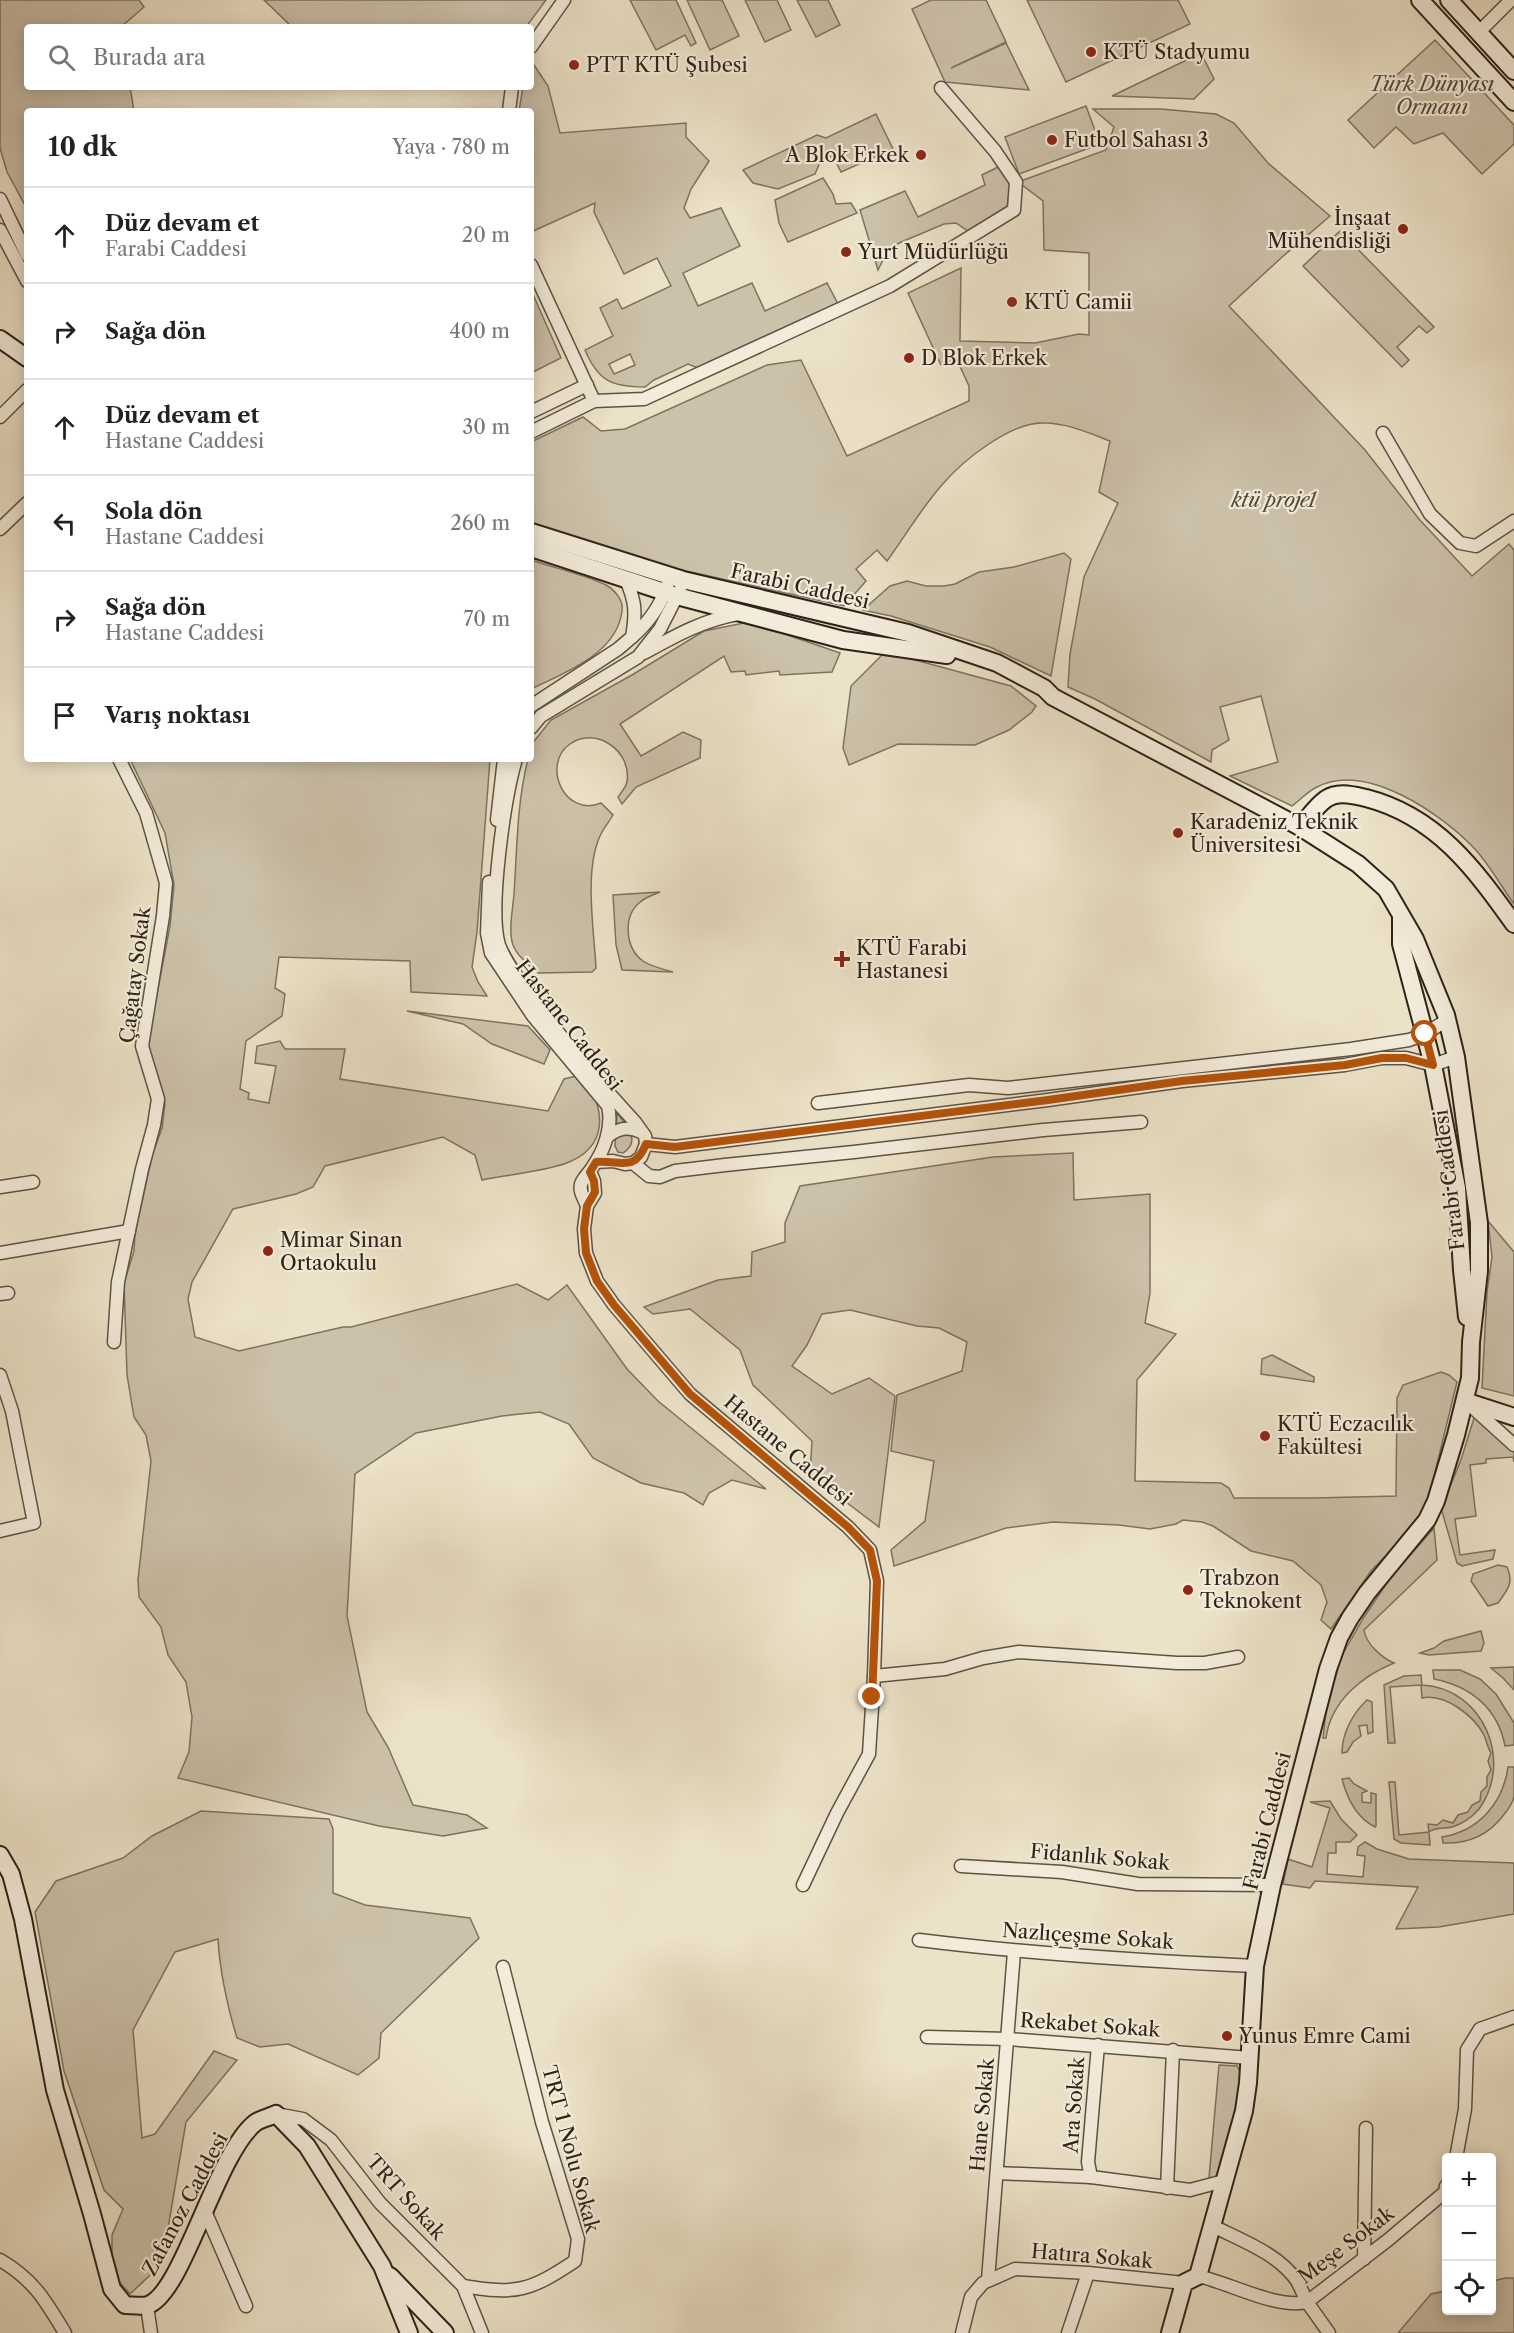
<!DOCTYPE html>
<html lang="tr">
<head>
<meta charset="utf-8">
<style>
  :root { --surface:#fff; --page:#f2f2f2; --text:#222; --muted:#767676; --line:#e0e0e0 }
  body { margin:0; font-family:"Libre Caslon Text",serif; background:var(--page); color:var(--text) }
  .controls { position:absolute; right:18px; bottom:18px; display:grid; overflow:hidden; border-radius:6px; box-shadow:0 3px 15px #0003 }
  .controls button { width:54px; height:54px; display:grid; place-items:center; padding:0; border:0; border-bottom:2px solid var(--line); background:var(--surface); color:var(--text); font:30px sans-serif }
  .stop { position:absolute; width:18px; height:18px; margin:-14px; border:4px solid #b45309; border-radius:50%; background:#fff }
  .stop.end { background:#b45309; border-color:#fff; box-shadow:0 2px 6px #0008 }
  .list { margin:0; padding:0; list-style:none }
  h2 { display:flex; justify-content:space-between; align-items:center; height:78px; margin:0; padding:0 24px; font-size:26px }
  h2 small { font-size:20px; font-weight:400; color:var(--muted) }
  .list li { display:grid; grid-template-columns:39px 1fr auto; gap:18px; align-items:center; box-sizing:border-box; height:96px; padding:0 24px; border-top:2px solid var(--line) }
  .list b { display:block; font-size:22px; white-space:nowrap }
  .list p { margin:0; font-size:20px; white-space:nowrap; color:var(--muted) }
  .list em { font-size:20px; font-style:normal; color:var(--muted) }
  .icon { flex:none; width:33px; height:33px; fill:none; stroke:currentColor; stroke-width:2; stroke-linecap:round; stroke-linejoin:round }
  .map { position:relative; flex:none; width:1514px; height:2333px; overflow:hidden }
  .search { position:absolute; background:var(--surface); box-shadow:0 3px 15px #0003; left:24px; top:24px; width:510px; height:66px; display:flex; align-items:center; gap:15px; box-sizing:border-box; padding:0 21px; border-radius:6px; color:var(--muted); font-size:22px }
  .panel { position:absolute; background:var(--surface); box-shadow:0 3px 15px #0003; left:24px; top:108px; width:510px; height:654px; border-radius:6px }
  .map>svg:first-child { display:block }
  .green { fill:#ccc1aa; stroke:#7e7261; stroke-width:1.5; fill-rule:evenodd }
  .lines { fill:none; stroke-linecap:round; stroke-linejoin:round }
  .street-casing { stroke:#5e5244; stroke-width:15 }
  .secondary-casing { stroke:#2f2218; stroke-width:20 }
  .street { stroke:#f3ecdb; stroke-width:12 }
  .secondary { stroke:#f3ecdb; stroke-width:16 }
  .route { stroke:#b45309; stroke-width:8 }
  .poi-dot { fill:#8f2418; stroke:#f3ecdb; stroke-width:2 }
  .labels { text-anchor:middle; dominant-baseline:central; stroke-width:4.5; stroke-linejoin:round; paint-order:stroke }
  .poi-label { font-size:20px; fill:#2f2218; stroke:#f3ecdb; text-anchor:start }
  .park-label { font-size:20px; font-style:italic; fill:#564a3c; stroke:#f3ecdb }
  .street-label { font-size:20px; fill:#2f2218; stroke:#f3ecdb }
</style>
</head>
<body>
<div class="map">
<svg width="1514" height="2333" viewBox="0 0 1514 2333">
  <rect width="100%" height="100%" fill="#ece2c8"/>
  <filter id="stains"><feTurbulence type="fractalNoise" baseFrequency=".00333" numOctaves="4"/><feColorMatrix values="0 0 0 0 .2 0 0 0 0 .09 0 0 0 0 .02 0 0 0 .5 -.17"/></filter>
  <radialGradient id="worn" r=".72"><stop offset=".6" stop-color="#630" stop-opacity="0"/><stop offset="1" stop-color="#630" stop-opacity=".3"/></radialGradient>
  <g class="green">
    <path d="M0 0H139L144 7 121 27H27V87H130L134 111H27V209L7 172 0 148Z"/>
    <path d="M264 0H546L526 27H292Z"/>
    <path d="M630 0H676L696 43 691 46 685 35 656 50Z"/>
    <path d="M687 0H722L739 36 710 50Z"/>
    <path d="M745 0H777L791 30 765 42Z"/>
    <path d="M797 0H828L840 25 816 37Z"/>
    <path d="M931 0H986L1006 42 951 68 1006 43 1029 90 945 82 912 9Z"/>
    <path d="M1027 0H1178L1190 24 1066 82Z"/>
    <path d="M1435 40 1514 125V144L1482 174 1443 133 1414 144 1396 127 1374 148 1348 120Z"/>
    <path d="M1201 53 1214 79 1194 99 1112 96Z"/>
    <path d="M534 65 548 86 560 133 686 123V137L709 161 691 189 684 208 690 218 721 208 740 246 683 273 698 306 752 283 765 311 827 283 838 304 698 368 688 364 654 380 645 387C612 387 598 381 585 350L613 336 600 308 617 299 622 309 671 286 657 258 624 274 594 212 595 203 531 232V111H519L523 87H531V68ZM630 354 635 365 614 374 609 364Z"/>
    <path d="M1086 106 1100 144 1019 174 1005 137Z"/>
    <path d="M1093 109H1161L1216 114 1234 123 1268 163 1330 216 1281 258 1229 306 1365 450 1419 519 1472 576 1509 544 1514 550V904C1501 886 1489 864 1474 848 1441 814 1366 761 1317 787 1308 791 1300 800 1292 806L1230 776 1278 762 1261 696 1220 707 1229 740 1212 750 1211 762 1095 699 1068 687 1070 654 1084 577 1118 503 1099 492 1110 441C1089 433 1067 423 1044 423 1010 422 962 461 941 486 921 509 905 536 887 561L877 550 856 569 866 581 844 606 686 571 531 522V442L583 417 601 431 625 429 767 365 801 360 847 456 969 401V386L956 358 941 365 908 293 961 268 960 341 1035 343 1079 334 1089 335V253L1044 250 1043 201 1018 182 1106 150 1114 127Z"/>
    <path d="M876 114 893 149 841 172 833 156 821 160 815 174 778 189 753 183 743 170 817 135 826 138Z"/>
    <path d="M1000 166 1011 181 1007 207 968 231 956 223 944 224 899 243 888 250 878 270 860 210 905 191 918 217 985 185 982 175Z"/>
    <path d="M823 178 833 194 836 204 851 203 857 213 788 242 779 223 775 200Z"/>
    <path d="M1340 231 1434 327 1427 333 1419 326 1397 347 1409 360 1402 367 1303 266Z"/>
    <path d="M531 290 561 358 531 373Z"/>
    <path d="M1064 553 1071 559 1051 676 990 647 891 616 863 610 890 586 907 581 926 586H944L955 584 979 572 1014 567Z"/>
    <path d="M531 560C554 568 586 575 606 585 615 590 624 601 622 611 617 654 564 673 531 689Z"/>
    <path d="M744 623 776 631 840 653 832 672 780 675 779 671 746 675 745 671 731 672 724 656 620 724 641 756 683 732 701 740 700 758 636 787 622 804 618 797C621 793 626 787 627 782 632 750 595 726 570 744 541 764 564 818 601 803L613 815C609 822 603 829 600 836 584 871 594 930 596 968L592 972 538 973C529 965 517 956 513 945 508 930 513 909 514 894 517 849 517 802 528 759H531V745L551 720 632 675 704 631Z"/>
    <path d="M882 655 908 658 1011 686 1036 706 1032 712 1009 730 975 745 898 744 849 765 843 748 851 686Z"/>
    <path d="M130 759H490L477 932 472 967 478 982 487 996 411 992 410 961 279 957 275 988 285 994 282 1016 246 1041 240 1089 249 1093 248 1099 269 1103 276 1066 255 1063 257 1046 280 1041 285 1049H345L340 1079 548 1111 564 1079 580 1075C607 1107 610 1148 564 1164 538 1172 508 1175 482 1180L475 1155 443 1137 325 1166 313 1187 296 1194 233 1209 192 1282 188 1299 195 1337 239 1351 343 1327H351L517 1284 548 1300 567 1285 627 1369 658 1401 766 1489 732 1480 709 1493 703 1505 684 1493 641 1483 593 1458 569 1424 540 1412 502 1416 416 1433 355 1474 347 1616 367 1712 388 1747 413 1805 467 1815 487 1828 443 1836 379 1826 178 1778 189 1752 192 1717 186 1682 168 1655 161 1627 139 1597 138 1580 151 1461 146 1435 134 1417 127 1375 124 1283 134 1251 135 1234 152 1156 162 1128 165 1103 147 1046 170 926 174 885 165 833Z"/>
    <path d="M660 892C653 895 645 897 639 903 623 917 625 948 643 961 652 967 663 969 673 972L622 970 616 945 613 895Z"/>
    <path d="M407 1011 528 1026 550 1050 544 1064 492 1044 463 1024Z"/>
    <path d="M617 1113C626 1125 642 1141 623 1153L618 1152 615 1146Z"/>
    <path d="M1073 1153 1074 1200 1150 1194V1293L1145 1323 1176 1334 1137 1380 1135 1481 1221 1483 1229 1488 1234 1498H1314L1396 1496 1397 1398 1403 1385 1441 1372 1449 1375 1457 1382 1427 1505 1411 1529 1371 1571 1331 1629 1321 1620 1327 1602 1321 1585 1293 1561 1251 1551 1213 1526 1202 1522 1183 1520 1176 1524 1150 1529 1119 1525 1053 1522 1006 1528 894 1566 891 1550 925 1521 934 1461 891 1451 897 1395 962 1371 967 1342 939 1328 917 1326 850 1310 822 1314 807 1345 792 1366 832 1394 869 1378 895 1396 879 1527 810 1475 812 1441 753 1385 740 1350 690 1309 653 1314 644 1307 718 1280 751 1276 752 1252 785 1242V1223L800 1186 993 1157Z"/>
    <path d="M1488 1221 1514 1252V1396L1482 1388 1487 1292 1492 1257Z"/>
    <path d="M1272 1355 1314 1377V1382L1261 1374 1262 1359Z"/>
    <path d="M1474 1418H1478L1514 1451V1462L1513 1457 1486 1459V1463L1470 1465 1476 1516 1455 1519 1460 1555 1495 1550 1493 1559 1462 1566 1457 1563 1441 1508 1461 1460Z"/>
    <path d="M1434 1528 1437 1560 1364 1630C1366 1644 1382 1658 1394 1663 1362 1676 1331 1701 1326 1738H1323L1326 1711 1341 1657 1364 1617 1391 1577Z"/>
    <path d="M1498 1565 1507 1567C1514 1583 1508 1589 1498 1603L1488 1606 1471 1581 1473 1574Z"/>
    <path d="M1481 1631 1484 1643 1481 1651 1429 1655 1420 1653 1434 1648 1444 1641Z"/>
    <path d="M1514 1667V1690L1503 1678 1491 1668Z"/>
    <path d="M1433 1670H1460L1480 1679 1496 1694 1514 1723V1745L1505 1746C1498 1708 1470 1686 1434 1679Z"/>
    <path d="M1421 1675 1422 1685C1483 1688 1514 1761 1479 1809 1472 1817 1462 1824 1452 1827 1444 1829 1436 1827 1429 1832L1430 1845 1401 1843 1394 1839 1389 1782H1395L1399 1835 1429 1832 1428 1824 1437 1825 1443 1820 1453 1823 1458 1815 1468 1812 1472 1805 1480 1801 1481 1792 1487 1786V1777L1491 1770 1488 1761 1491 1753C1487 1747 1487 1741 1484 1735 1474 1716 1445 1693 1422 1698L1421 1685 1390 1687 1395 1743H1388L1384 1685 1404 1676Z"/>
    <path d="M1367 1700 1372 1702 1373 1732 1368 1734 1367 1725 1359 1726 1361 1736 1353 1742 1347 1752 1342 1753C1342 1733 1353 1713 1367 1700Z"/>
    <path d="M1508 1767H1514C1514 1777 1514 1787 1514 1796 1513 1804 1507 1811 1502 1817 1487 1836 1468 1844 1443 1843L1442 1837C1479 1831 1503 1803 1508 1767Z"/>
    <path d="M1349 1778 1354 1784 1367 1791 1362 1793V1802L1371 1803V1793L1376 1794V1826L1375 1827C1357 1818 1347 1798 1342 1779Z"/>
    <path d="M1330 1801 1341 1819 1357 1835 1350 1842H1336V1853H1328L1327 1874 1363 1877 1365 1856 1357 1855 1358 1847 1365 1842 1377 1849 1409 1859 1514 1863V1914L1439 1927 1396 1929 1418 1887 1315 1881 1310 1888 1283 1884 1288 1859 1312 1867 1330 1808 1310 1802Z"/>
    <path d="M201 1811 329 1819 333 1829V1893L365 1905 470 1918 479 1938 381 2033 379 2058 358 2075 288 2044 260 2047 237 2038C227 2005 220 1973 218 1939L175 1952 133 2030 142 2138 155 2134 214 2051 237 2060 186 2122 162 2264 130 2294 112 2274V2235L123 2209 104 2190 64 2071 35 1912 56 1881 123 1858 152 1836Z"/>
    <path d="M1219 2065 1237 2066 1243 2076 1220 2177 1209 2178Z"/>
    <path d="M1506 2278H1514V2333H1398L1431 2294 1446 2291V2310H1492V2281Z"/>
  </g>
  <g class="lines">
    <g class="street-casing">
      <g id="street">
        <path d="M1478 33 1511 0"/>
        <path d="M531 47 564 0"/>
        <path d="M509 111 512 87"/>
        <path d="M0 199 27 255"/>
        <path d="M0 230 27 281"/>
        <path d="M531 265 594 401"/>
        <path d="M531 412 587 385"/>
        <path d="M0 417 27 390"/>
        <path d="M531 432 594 401 644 399 890 286 1014 210 1016 182 995 151 941 88"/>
        <path d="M1383 433 1430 514 1460 543 1476 546 1514 521"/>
        <path d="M0 529 27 503"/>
        <path d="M632 637C648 623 660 607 667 586"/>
        <path d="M644 653C675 636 703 620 738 614"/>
        <path d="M531 706 618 649 632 637C636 614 636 602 626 580"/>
        <path d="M531 728 541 716 638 657 660 629 680 590"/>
        <path d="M516 759C505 796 488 909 499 945 506 964 521 982 533 999 564 1042 599 1083 635 1122L645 1136 646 1144 641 1157 633 1163 625 1164 613 1161 596 1162"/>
        <path d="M497 820 504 759"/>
        <path d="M489 882 487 933 491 953 533 1016 608 1106C613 1127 604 1151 592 1168 589 1173 583 1178 581 1184 579 1192 584 1198 587 1206"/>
        <path d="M818 1103 969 1085 1008 1088 1351 1049 1409 1040 1425 1034 1447 1020"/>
        <path d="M607 1137C618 1128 628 1126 641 1132"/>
        <path d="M646 1144 675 1147 1048 1100 1182 1081 1345 1065 1382 1058H1406L1433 1065 1456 1057"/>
        <path d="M633 1163 649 1176 660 1177 675 1171 725 1165 854 1152 1043 1130 1141 1122"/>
        <path d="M590 1171 594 1181 595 1193 587 1206 584 1229 586 1253 597 1281 614 1305 690 1394 848 1527 870 1550 877 1581 874 1676 869 1754 837 1813 803 1885"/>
        <path d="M0 1187 33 1182"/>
        <path d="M0 1253 129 1231"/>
        <path d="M0 1294 8 1293"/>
        <path d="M114 1342 118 1282 142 1169 154 1125 158 1099 142 1046 163 916 166 883 146 813 119 759"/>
        <path d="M0 1375 12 1411 34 1523 0 1531"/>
        <path d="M1471 1406 1514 1445"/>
        <path d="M874 1676 945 1669 983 1658 1019 1652 1177 1663H1205L1238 1657"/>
        <path d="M961 1866 1062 1872 1138 1884 1272 1885"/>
        <path d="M919 1940C1031 1954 1143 1961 1255 1966"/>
        <path d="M927 2037 1008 2039 1250 2058"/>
        <path d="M1098 2045 1088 2162 1091 2177 1190 2190 1224 2181"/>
        <path d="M276 2114 303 2119 331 2140 380 2203 463 2286 482 2333"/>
        <path d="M1456 2158 1465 2109 1467 2050 1480 2029 1514 2017"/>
        <path d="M997 2173 1091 2177"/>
        <path d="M1167 2188 1173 2050"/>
        <path d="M205 2211 246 2306"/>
        <path d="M1211 2225C1240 2240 1278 2253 1297 2281 1301 2288 1304 2296 1307 2302L1388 2240 1445 2192 1446 2186"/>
        <path d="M1364 2259 1366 2128"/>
        <path d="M0 2260C34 2280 45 2300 65 2333"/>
        <path d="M1198 2276C1230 2283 1276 2309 1307 2302L1329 2333"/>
        <path d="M988 2280 1014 1952"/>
        <path d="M463 2286C516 2295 530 2291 575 2261L578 2239 542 2122 503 1967"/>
        <path d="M147 2306 151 2333"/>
        <path d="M962 2333 971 2297 983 2283 1015 2269 1088 2273 1184 2283"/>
        <path d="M1068 2333 1088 2273"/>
      </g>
    </g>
    <g class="secondary-casing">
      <g id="secondary">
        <path d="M1420 0 1514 102"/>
        <path d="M1449 0 1514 71"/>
        <path d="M0 339 27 358"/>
        <path d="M531 532 683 580 908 633 997 663 1044 688 1053 697 1300 827 1358 864 1386 889 1415 939 1446 1015 1456 1057 1479 1223V1271L1471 1342 1470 1378 1456 1435 1436 1501 1427 1520 1367 1593 1350 1618 1339 1638 1328 1669 1272 1885 1255 1966 1248 2083 1244 2111 1198 2276 1184 2283 1170 2333"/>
        <path d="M531 548 677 596 843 640 947 655"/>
        <path d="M1300 827C1308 818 1316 806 1326 799 1338 791 1352 795 1366 798 1436 816 1474 868 1514 924"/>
        <path d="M1401 918V944L1433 1065 1457 1188 1462 1270 1467 1317"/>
        <path d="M1465 1401 1514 1417"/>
        <path d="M0 1855 11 1874 23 1919 55 2090 92 2214 112 2289 125 2305C131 2305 142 2307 148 2305 183 2293 216 2154 255 2123 260 2119 270 2117 276 2114L307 2146 382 2266 409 2333"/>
        <path d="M390 2276 445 2333"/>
      </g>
    </g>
    <use href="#street" class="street"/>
    <use href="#secondary" class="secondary"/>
  </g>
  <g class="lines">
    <path class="route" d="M872 1697 877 1581 870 1550 848 1527 690 1394 614 1305 597 1281 586 1253 584 1229 587 1206 595 1192 594 1181 590 1172 596 1162C621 1160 634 1173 646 1144L675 1147 1048 1100 1182 1081 1345 1065 1382 1058H1406L1433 1065 1425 1034"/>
  </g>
  <g class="poi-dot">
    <circle cx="1091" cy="52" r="6"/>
    <circle cx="574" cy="65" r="6"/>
    <circle cx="1052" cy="140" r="6"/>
    <circle cx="921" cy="155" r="6"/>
    <circle cx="1403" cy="229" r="6"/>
    <circle cx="846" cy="252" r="6"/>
    <circle cx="1012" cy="302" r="6"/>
    <circle cx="909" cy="358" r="6"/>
    <circle cx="1178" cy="833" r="6"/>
    <path d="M839 950h6v6h6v6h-6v6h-6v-6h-6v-6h6z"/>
    <circle cx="268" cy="1251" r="6"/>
    <circle cx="1265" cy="1436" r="6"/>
    <circle cx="1188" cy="1590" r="6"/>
    <circle cx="1227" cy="2036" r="6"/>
  </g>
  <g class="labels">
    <g class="poi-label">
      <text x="1103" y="52">KTÜ Stadyumu</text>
      <text x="586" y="65">PTT KTÜ Şubesi</text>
      <text x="1064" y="140">Futbol Sahası 3</text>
      <text x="909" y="155" text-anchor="end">A Blok Erkek</text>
      <text x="1391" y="218" text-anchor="end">İnşaat<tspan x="1391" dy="23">Mühendisliği</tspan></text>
      <text x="858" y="252">Yurt Müdürlüğü</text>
      <text x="1024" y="302">KTÜ Camii</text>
      <text x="921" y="358">D Blok Erkek</text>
      <text x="1190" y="822">Karadeniz Teknik<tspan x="1190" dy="23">Üniversitesi</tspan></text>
      <text x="856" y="948">KTÜ Farabi<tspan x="856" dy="23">Hastanesi</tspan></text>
      <text x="280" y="1240">Mimar Sinan<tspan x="280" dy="23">Ortaokulu</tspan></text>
      <text x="1277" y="1424">KTÜ Eczacılık<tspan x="1277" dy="23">Fakültesi</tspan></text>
      <text x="1200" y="1578">Trabzon<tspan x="1200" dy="23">Teknokent</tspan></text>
      <text x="1239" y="2036">Yunus Emre Cami</text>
    </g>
    <g class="park-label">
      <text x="1432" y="84">Türk Dünyası<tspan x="1432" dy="23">Ormanı</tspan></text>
      <text x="1274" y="500">ktü proje1</text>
    </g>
    <g class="street-label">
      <text transform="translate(800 586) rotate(13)">Farabi Caddesi</text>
      <text transform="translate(135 975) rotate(-83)">Çağatay Sokak</text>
      <text transform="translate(569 1025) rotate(52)">Hastane Caddesi</text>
      <text transform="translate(1449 1180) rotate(-97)">Farabi Caddesi</text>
      <text transform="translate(788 1450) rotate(40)">Hastane Caddesi</text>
      <text transform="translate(1267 1821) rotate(-76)">Farabi Caddesi</text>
      <text transform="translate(1100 1857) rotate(5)">Fidanlık Sokak</text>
      <text transform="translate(1088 1936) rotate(4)">Nazlıçeşme Sokak</text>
      <text transform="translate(1090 2025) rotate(4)">Rekabet Sokak</text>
      <text transform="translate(1074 2105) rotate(-86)">Ara Sokak</text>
      <text transform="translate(982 2115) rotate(-85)">Hane Sokak</text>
      <text transform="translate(571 2149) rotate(75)">TRT 1 Nolu Sokak</text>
      <text transform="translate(406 2197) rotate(48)">TRT Sokak</text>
      <text transform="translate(185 2204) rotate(-62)">Zafanoz Caddesi</text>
      <text transform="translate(1346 2245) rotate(-37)">Meşe Sokak</text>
      <text transform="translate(1092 2256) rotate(5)">Hatıra Sokak</text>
    </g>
  </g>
  <rect width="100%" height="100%" filter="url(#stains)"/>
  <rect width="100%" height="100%" fill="url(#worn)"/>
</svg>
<div class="controls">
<button>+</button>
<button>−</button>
<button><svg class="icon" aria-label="locate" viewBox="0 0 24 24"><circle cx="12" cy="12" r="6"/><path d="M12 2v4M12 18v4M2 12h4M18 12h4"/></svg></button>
</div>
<div class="stop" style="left:1425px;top:1034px"></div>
<div class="stop end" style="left:872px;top:1697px"></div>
<div class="search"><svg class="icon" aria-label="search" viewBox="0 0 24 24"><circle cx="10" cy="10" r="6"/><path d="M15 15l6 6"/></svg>Burada ara</div>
<section class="panel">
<h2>10 dk<small>Yaya · 780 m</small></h2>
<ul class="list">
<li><svg class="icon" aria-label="ahead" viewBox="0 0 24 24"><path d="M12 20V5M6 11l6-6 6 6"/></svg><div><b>Düz devam et</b><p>Farabi Caddesi</p></div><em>20 m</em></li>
<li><svg class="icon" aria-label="right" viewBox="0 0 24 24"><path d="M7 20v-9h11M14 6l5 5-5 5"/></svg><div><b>Sağa dön</b></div><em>400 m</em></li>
<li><svg class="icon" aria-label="ahead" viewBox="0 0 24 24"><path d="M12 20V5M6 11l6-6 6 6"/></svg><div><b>Düz devam et</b><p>Hastane Caddesi</p></div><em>30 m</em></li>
<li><svg class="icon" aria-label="left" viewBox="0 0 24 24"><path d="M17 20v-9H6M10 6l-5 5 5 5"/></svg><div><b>Sola dön</b><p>Hastane Caddesi</p></div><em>260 m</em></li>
<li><svg class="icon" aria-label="right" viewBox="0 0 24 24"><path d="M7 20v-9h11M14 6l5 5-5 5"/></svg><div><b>Sağa dön</b><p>Hastane Caddesi</p></div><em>70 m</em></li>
<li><svg class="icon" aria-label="arrive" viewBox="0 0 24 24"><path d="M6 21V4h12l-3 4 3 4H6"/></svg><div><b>Varış noktası</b></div></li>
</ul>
</section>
</div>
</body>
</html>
